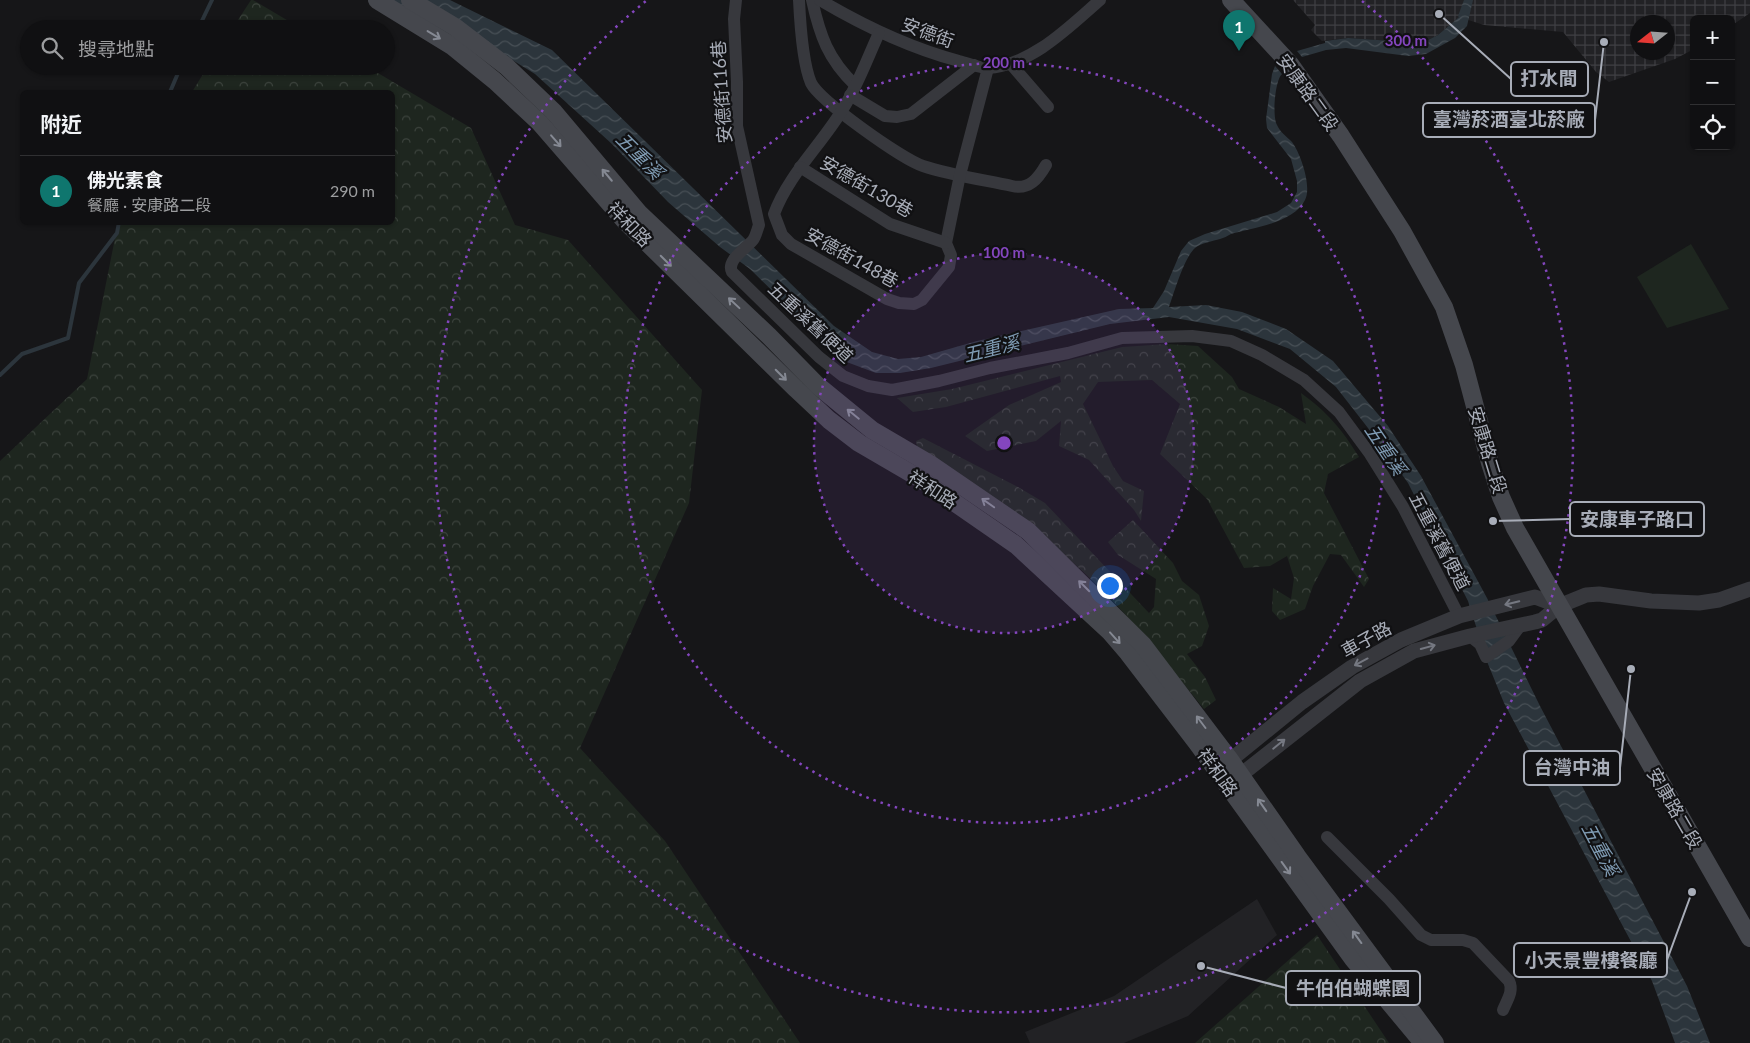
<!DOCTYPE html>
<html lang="zh-TW">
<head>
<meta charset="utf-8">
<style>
  :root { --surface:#101012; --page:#19191b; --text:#f1f3f6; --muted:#9c9d9f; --line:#303032; --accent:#0f766e }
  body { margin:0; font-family:Lato,"Noto Sans TC",sans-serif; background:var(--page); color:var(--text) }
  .controls { position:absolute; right:15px; top:15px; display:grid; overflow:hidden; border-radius:8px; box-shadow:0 1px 4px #0004 }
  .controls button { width:45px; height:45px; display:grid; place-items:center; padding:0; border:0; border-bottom:1px solid var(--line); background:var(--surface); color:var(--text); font:25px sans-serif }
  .compass { position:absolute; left:1630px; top:15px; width:45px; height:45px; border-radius:50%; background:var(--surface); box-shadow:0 1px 4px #0004; rotate:253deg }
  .you { position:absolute; left:1109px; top:585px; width:18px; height:18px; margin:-12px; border:4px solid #fff; border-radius:50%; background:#1a73e8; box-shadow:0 0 0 8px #1a73e833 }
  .badge { display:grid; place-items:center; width:32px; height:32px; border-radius:50%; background:var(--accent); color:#fff; font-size:16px; font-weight:700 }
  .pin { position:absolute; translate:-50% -41px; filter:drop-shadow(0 1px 2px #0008) }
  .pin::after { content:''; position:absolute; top:26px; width:18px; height:15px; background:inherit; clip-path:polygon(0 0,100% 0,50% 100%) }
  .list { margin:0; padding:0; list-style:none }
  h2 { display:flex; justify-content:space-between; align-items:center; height:65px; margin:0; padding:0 20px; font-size:21px }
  h2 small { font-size:16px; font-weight:400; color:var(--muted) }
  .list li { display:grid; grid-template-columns:32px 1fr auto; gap:15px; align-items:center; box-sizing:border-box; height:70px; padding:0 20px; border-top:1px solid var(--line) }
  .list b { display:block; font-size:19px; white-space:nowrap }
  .list p { margin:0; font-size:16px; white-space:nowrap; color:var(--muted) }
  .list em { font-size:16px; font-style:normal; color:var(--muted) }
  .icon { flex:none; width:28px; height:28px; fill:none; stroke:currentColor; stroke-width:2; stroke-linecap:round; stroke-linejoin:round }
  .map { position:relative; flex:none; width:1750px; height:1043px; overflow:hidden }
  .search { position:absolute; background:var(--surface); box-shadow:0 1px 4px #0004; left:20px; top:20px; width:375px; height:55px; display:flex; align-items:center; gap:12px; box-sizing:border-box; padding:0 18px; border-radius:28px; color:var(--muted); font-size:19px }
  .panel { position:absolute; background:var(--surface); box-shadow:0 1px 4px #0004; left:20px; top:90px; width:375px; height:135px; border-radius:8px }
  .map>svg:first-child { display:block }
  .built { fill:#222225 }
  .industrial { fill:url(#industrial-grid); fill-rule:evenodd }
  .forest { fill:url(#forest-crowns) }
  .pitch { fill:#1e261f }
  .water { fill:url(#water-waves) }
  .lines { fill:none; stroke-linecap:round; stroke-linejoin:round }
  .stream { stroke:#2c353c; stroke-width:4 }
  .minor { stroke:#37383d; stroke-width:12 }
  .tertiary { stroke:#37383d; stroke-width:15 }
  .secondary { stroke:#45474d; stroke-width:18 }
  .oneway { stroke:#858993 }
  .oneway2 { stroke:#757881 }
  .ring { fill:none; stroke:#8446be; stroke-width:2.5; stroke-dasharray:2.5 5 }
  .labels { text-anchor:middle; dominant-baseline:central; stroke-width:4.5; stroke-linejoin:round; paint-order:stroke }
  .street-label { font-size:18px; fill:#a8adb8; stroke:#111113 }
  .water-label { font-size:19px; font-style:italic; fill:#7f9bb3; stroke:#111113 }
  .centre { fill:#8446be; stroke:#111113; stroke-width:2.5 }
  .ring-label { font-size:15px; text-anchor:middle; font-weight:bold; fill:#8446be; stroke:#111113; stroke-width:4.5; stroke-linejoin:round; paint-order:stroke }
  .leader { fill:none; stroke:#a8adb8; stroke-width:2 }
  .callout-dot { fill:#a8adb8; stroke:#111113; stroke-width:2 }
  .callout { fill:#111113; stroke:#a8adb8; stroke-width:2 }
  .callout-label { font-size:19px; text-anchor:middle; font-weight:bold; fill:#a8adb8 }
</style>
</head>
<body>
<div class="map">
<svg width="1750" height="1043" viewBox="0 0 1750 1043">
  <defs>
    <pattern id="industrial-grid" width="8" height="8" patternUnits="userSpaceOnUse" patternTransform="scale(1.25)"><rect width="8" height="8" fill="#222225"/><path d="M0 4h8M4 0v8" fill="none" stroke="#3f3f43"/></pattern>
    <pattern id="forest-crowns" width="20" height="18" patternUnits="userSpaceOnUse" patternTransform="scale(1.25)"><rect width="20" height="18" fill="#1e261f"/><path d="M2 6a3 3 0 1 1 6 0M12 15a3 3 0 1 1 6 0" fill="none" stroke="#3c433d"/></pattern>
    <pattern id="water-waves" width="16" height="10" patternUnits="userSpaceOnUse" patternTransform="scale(1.25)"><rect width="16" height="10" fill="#2c353c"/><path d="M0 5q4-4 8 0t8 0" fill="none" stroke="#485056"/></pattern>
  </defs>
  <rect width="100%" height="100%" fill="#161618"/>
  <path class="built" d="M1257 899 1277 935 1188 1016 1124 1043H1030L1025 1032 1114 996Z"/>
  <path class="industrial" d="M1293 0H1750V13L1731 26V19H1694V49L1675 59 1609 82 1596 72 1563 32 1484 25 1459 17 1438 35 1426 41 1407 42 1348 38 1322 41 1311 30 1315 25ZM1638 22H1668V52H1638Z"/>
  <g class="forest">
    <path d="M251 0H253L302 29H232Z"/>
    <path d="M208 66H366L471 128 515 225 568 240 702 390 689 503 580 748 665 841 800 1043H0V461L87 379 118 223 392 222V92H192Z"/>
    <path d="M1167 344 1198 346 1232 377 1239 389 1279 407 1306 424 1301 393C1328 413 1341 428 1359 457L1328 474 1324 493 1369 579 1364 587 1341 555 1330 554 1313 586 1305 609 1280 620 1272 611 1273 588 1291 599 1294 578 1287 556 1270 566 1244 568 1207 499 1160 454 1180 404 1152 380 1098 382 1083 404 1113 466 1123 481 1144 491 1141 521 1134 510 1089 460 1059 446 1061 421 1036 441 987 451 965 436 1009 405 1061 382 1060 376 946 407 913 412 897 398 952 389 1122 347Z"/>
    <path d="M923 438 1018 487 1045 503 1149 613 1154 607 1156 579 1118 555 1108 542 1133 520 1173 563 1182 581 1199 595 1209 626 1202 646 1187 654 1205 677 1216 700 1204 709C1174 672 1144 634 1111 599 1053 539 984 493 917 446L916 441Z"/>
    <path d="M1317 935 1389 1043H1195Z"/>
  </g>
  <path class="pitch" d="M1691 244 1729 309 1667 328 1637 277Z"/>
  <g class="water">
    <path d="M376 0H450L552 50 834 326 872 352 898 359 921 357 977 341 1119 309 1153 308 1164 291 1181 251 1189 241 1205 234 1277 212 1291 203 1297 192V181L1291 159 1267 128 1266 119 1272 74 1275 66 1282 74C1275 80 1272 117 1277 125 1280 132 1287 137 1292 142 1301 154 1312 187 1305 200 1294 223 1252 228 1231 234 1227 236 1224 238 1220 239 1213 241 1201 243 1195 248 1184 258 1174 293 1169 307L1206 305 1242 312 1286 329 1333 361 1388 426 1421 476 1487 598 1540 706 1687 986 1710 1043H1675L1652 981 1504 703 1488 664 1468 601 1408 483 1375 437 1336 387 1290 349 1237 329 1169 317 1110 324 931 368 900 373H876L844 361 750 269 720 247 668 202 612 144 535 74 509 58Z"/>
    <path d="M1464 0H1473L1467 26 1455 38 1426 54 1408 56 1346 48 1326 50 1302 57 1297 51 1325 43V41L1348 38 1407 42 1426 41 1438 35 1459 17 1458 16Z"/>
  </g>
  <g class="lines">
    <g class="stream">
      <path d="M198 29 212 0"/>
      <path d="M170 92 181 66"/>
      <path d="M0 375 22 354 68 338 79 283 117 233 119 222"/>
    </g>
    <g class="minor">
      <path d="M736 0 734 19 737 82V126L759 225C757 230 756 236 753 240 746 249 726 260 732 272L819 357 843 376 868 386 892 390 939 381 990 368 1068 353 1122 338 1192 336 1231 341 1262 355 1304 380 1339 412 1370 454 1403 507 1459 616"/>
      <path d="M799 0C800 21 803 64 811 83 820 101 902 159 923 166 950 175 984 180 1012 186 1029 190 1038 179 1046 165"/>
      <path d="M812 0C820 36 828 59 855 85"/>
      <path d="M820 0C864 26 910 48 959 61 968 63 979 68 988 68 1032 65 1069 27 1100 0"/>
      <path d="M879 33C867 59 857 88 841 112 819 147 788 176 774 214L782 235 791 244 887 299 899 303 914 304 922 300 949 267 951 255 946 243 960 175 988 68"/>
      <path d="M1010 63 1048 107"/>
      <path d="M850 95 885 116 897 117 911 114 974 65"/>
      <path d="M800 167 890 224 946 243"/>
      <path d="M1470 636 1480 644 1486 657 1509 641 1520 626"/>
      <path d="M1327 837 1389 899 1421 935 1431 940H1463L1473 943 1509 981C1514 991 1507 1000 1503 1010"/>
    </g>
    <g class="tertiary">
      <path d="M1222 767 1302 702 1352 667 1401 640 1459 616 1535 597 1559 606"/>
      <path d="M1233 781 1360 681 1414 651 1470 636 1535 622 1542 620 1559 606 1586 595 1599 594 1651 601 1699 603 1719 600 1750 589"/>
    </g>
    <g class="secondary">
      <path d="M377 0 452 46 495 81 540 123 625 221 796 389 829 420 859 443 919 478 1016 545 1110 632 1128 653 1197 743 1353 959 1423 1043"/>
      <path d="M410 0 455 27 506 66 554 112 639 213 769 336 817 385 872 430 930 464 1028 531 1143 645 1230 760 1297 856 1435 1043"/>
      <path d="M1231 0 1290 64 1341 136 1402 231 1444 307 1464 365 1490 463 1501 497 1515 528 1750 938"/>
    </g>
  </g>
  <defs><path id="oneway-shaft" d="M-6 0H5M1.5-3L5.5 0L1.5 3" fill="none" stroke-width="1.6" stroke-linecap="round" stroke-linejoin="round" transform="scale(1.25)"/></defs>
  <g class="oneway">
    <use href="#oneway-shaft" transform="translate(434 35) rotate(31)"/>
    <use href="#oneway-shaft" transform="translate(556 141) rotate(49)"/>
    <use href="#oneway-shaft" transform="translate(607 175) rotate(-130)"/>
    <use href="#oneway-shaft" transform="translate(666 261) rotate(45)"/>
    <use href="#oneway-shaft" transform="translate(734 303) rotate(-137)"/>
    <use href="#oneway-shaft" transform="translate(781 375) rotate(45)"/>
    <use href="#oneway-shaft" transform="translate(853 414) rotate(-141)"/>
    <use href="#oneway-shaft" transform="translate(988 503) rotate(-145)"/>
    <use href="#oneway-shaft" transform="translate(1084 586) rotate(-135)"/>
    <use href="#oneway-shaft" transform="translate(1115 638) rotate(48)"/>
    <use href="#oneway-shaft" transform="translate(1201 722) rotate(-127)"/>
    <use href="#oneway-shaft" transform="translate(1262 805) rotate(-125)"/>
    <use href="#oneway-shaft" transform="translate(1286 868) rotate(54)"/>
    <use href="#oneway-shaft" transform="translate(1357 937) rotate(-126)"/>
  </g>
  <g class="oneway2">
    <use href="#oneway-shaft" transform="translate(1512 603) rotate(166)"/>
    <use href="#oneway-shaft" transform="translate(1428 647) rotate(-15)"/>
    <use href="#oneway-shaft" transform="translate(1361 662) rotate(152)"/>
    <use href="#oneway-shaft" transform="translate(1279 744) rotate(-39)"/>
  </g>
  <circle cx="1004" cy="443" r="190" fill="#8446be" fill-opacity=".12"/>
  <g class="ring">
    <circle cx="1004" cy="443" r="190"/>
    <circle cx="1004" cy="443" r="380"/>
    <path d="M1362 1A569 569 0 1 1 646 1"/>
  </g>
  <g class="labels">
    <g class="street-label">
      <text transform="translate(928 32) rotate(20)">安德街</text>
      <text transform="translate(721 92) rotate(-94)">安德街116巷</text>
      <text transform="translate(1308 92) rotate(54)">安康路二段</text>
      <text transform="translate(867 186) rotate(30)">安德街130巷</text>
      <text transform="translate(630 224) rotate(46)">祥和路</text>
      <text transform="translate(852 257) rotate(29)">安德街148巷</text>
      <text transform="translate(811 322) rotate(43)">五重溪舊便道</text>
      <text transform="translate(1488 450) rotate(73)">安康路二段</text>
      <text transform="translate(933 489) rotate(33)">祥和路</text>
      <text transform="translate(1440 541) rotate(62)">五重溪舊便道</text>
      <text transform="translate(1366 639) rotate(-29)">車子路</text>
      <text transform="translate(1218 772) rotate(54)">祥和路</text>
      <text transform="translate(1675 808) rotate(60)">安康路二段</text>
    </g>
    <g class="water-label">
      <text transform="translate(640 155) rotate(45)">五重溪</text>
      <text transform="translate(991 348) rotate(-14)">五重溪</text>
      <text transform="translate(1386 449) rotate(56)">五重溪</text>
      <text transform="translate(1601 849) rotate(62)">五重溪</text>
    </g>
  </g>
  <circle cx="1004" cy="443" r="8" class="centre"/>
  <g class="ring-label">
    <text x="1406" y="46">300 m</text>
    <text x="1004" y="68">200 m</text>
    <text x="1004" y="258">100 m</text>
  </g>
  <path class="leader" d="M1439 14L1511 79M1604 42L1595 120M1493 521L1570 519M1631 669L1620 768M1692 892L1667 960M1201 966L1286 988"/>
  <g class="callout-dot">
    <circle cx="1439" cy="14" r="5"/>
    <circle cx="1604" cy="42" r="5"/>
    <circle cx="1493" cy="521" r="5"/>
    <circle cx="1631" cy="669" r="5"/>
    <circle cx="1692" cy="892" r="5"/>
    <circle cx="1201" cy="966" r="5"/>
  </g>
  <g class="callout">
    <rect x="1511" y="62" width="77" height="34" rx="5"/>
    <rect x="1423" y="103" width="172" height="34" rx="5"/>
    <rect x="1570" y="502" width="134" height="34" rx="5"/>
    <rect x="1524" y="751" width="96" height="34" rx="5"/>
    <rect x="1514" y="943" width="153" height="34" rx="5"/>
    <rect x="1286" y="971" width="134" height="34" rx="5"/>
  </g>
  <g class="callout-label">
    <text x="1549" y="85">打水間</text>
    <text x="1509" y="126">臺灣菸酒臺北菸廠</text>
    <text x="1637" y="526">安康車子路口</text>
    <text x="1572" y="774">台灣中油</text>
    <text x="1591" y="967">小天景豐樓餐廳</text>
    <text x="1353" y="995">牛伯伯蝴蝶園</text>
  </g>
</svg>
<div class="controls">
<button>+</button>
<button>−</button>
<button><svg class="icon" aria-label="locate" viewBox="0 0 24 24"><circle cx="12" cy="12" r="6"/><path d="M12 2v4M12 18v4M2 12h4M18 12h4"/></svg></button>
</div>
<svg class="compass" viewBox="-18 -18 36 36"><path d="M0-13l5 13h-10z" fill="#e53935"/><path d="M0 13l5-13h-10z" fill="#9c9d9f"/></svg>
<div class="you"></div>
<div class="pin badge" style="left:1239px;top:51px">1</div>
<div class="search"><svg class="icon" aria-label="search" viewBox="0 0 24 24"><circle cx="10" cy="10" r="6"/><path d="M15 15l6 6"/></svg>搜尋地點</div>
<section class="panel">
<h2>附近<small></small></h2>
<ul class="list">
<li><span class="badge">1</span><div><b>佛光素食</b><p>餐廳 · 安康路二段</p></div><em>290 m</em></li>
</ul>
</section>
</div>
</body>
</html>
